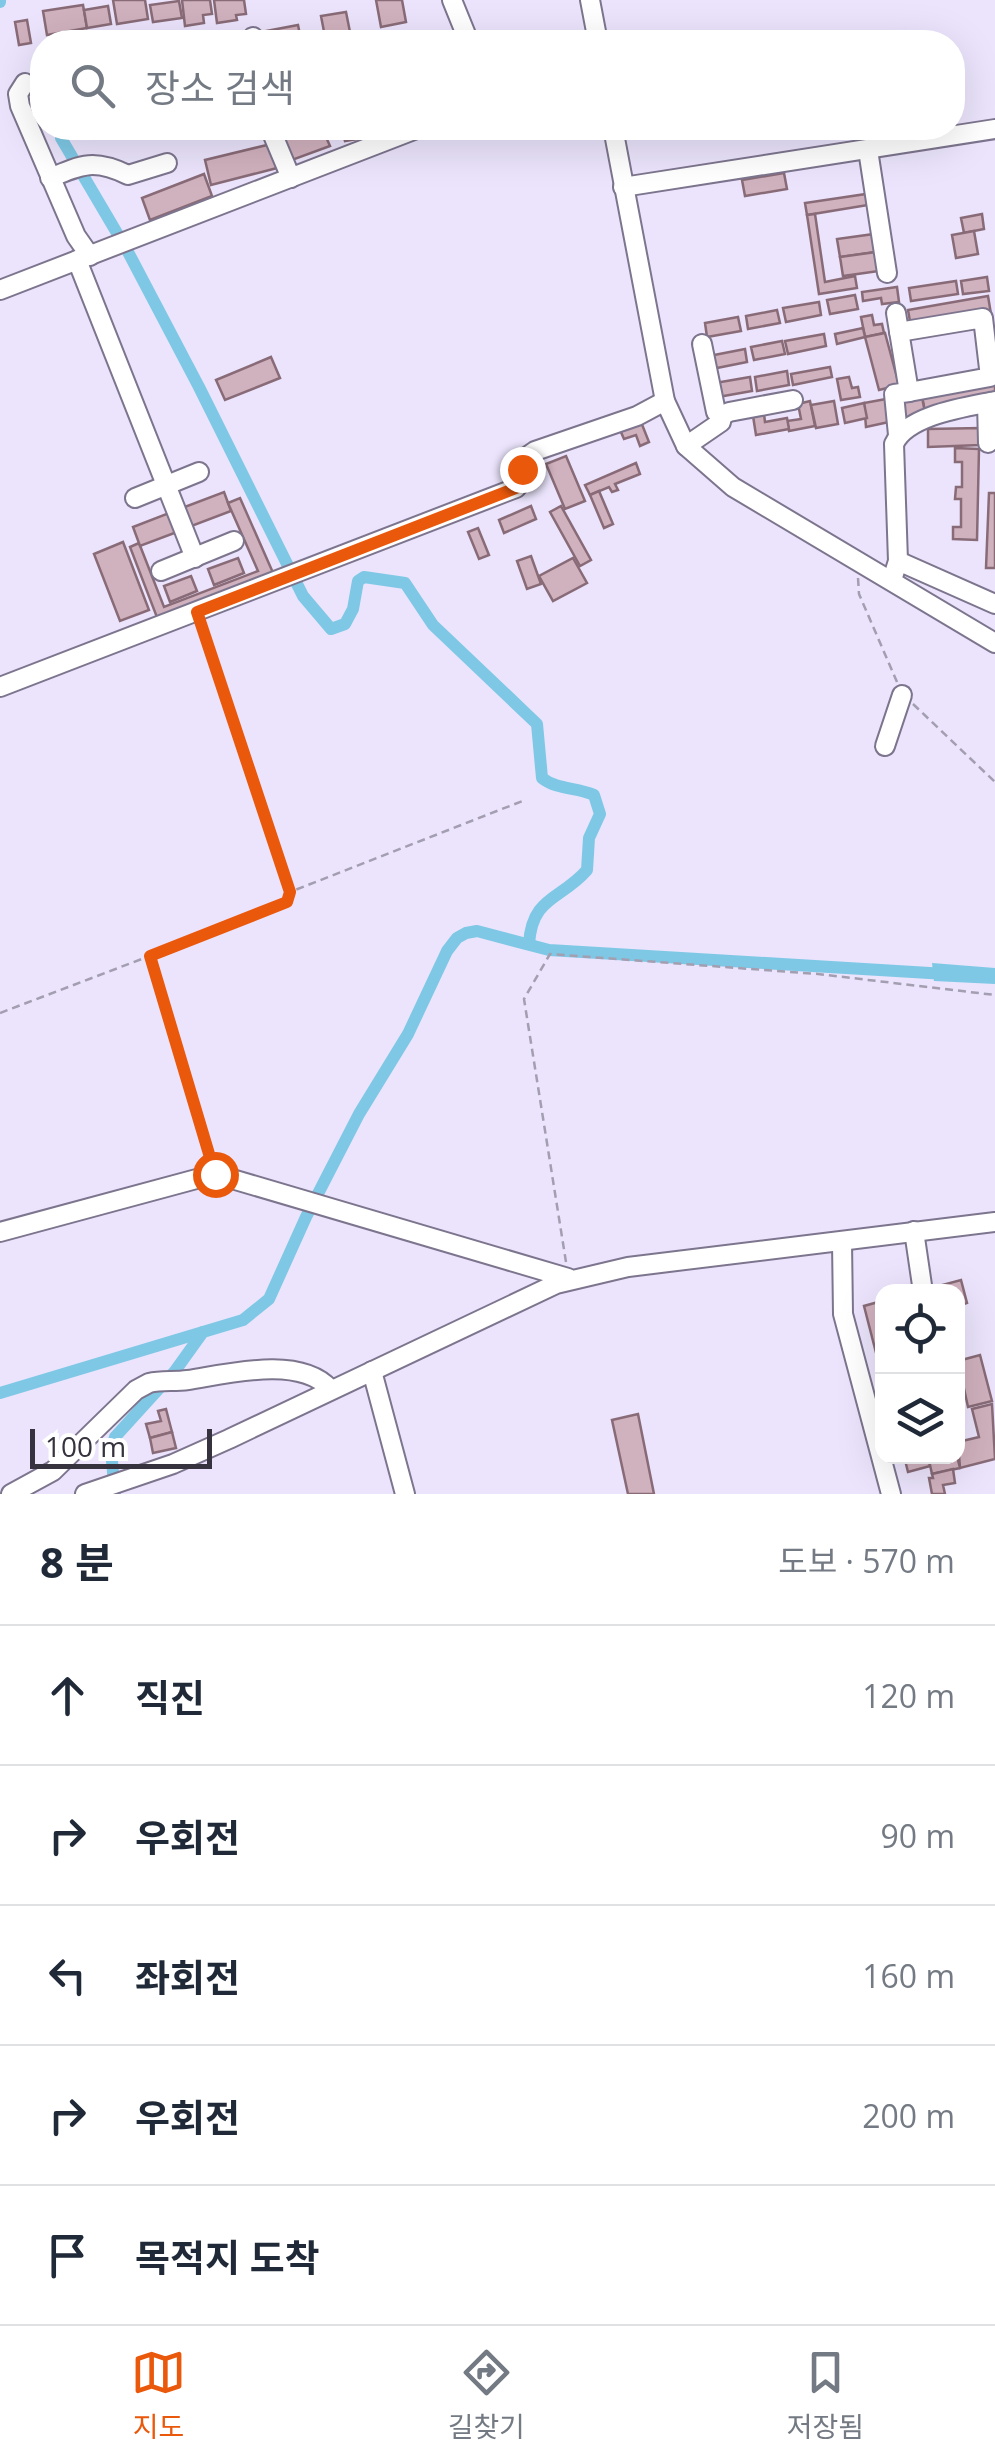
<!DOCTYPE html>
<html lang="ko">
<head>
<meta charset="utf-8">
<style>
  :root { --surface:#fff; --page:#f2f2f3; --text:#1f2937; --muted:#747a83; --line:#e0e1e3; --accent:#ea580c }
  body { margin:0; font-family:"Open Sans","Noto Sans KR",sans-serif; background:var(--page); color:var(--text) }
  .controls { position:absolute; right:30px; bottom:30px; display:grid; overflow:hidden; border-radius:20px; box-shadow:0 10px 40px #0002 }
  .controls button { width:90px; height:90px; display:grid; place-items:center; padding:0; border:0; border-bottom:2px solid var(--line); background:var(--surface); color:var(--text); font:50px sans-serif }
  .scale { position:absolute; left:30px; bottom:25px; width:182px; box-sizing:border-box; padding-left:10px; border:5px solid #36323e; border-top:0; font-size:28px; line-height:35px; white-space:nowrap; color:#36323e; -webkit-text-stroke:8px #fff; paint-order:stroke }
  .stop { position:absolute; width:30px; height:30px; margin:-22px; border:8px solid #ea580c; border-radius:50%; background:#fff }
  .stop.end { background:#ea580c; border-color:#fff; box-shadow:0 2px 10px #0008 }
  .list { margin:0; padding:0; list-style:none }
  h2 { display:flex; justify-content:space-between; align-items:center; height:130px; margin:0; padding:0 40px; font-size:42px }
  h2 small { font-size:32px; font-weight:400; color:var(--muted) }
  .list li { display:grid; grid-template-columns:65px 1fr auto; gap:30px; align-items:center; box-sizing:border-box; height:140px; padding:0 40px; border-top:2px solid var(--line) }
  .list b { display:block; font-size:38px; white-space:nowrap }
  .list em { font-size:32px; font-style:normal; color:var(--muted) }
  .icon { flex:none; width:55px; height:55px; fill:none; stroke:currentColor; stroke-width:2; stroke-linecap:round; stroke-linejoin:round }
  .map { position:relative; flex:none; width:995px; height:1494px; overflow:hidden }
  .search { position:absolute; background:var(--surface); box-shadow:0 10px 40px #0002; left:30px; right:30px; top:30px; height:110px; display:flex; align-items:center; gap:25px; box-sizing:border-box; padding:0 35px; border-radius:40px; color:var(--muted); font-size:38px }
  .sheet { height:830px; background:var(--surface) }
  nav { display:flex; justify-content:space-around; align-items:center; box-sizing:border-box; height:140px; border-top:2px solid var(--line); background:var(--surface); font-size:28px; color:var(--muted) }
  nav a { display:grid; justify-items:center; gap:5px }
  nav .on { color:var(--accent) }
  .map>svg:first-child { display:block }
  .water { fill:#7ec8e5 }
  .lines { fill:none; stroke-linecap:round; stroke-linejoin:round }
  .canal { stroke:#7ec8e5; stroke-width:12 }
  .building { fill:#d0b1be; stroke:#886b77; stroke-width:2.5 }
  .minor-casing { stroke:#7d758e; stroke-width:22 }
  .path { stroke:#a49eb1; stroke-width:2.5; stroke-dasharray:8 5; stroke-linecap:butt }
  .minor { stroke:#fff; stroke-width:18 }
  .route { stroke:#ea580c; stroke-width:12 }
</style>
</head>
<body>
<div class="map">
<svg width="995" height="1494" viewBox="0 0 995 1494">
  <rect width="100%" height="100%" fill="#ebe4fc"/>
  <path class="water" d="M932 963 995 968V984L934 981Z"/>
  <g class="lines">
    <g class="canal">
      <path d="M0 0V2"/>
      <path d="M61 138 127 250 199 387 303 596 331 629 345 624 353 609 358 581 364 577 405 583 433 625 537 724 542 778C557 790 577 787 594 795L600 814 589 838 587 870C561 900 532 896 529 944"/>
      <path d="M0 1393 203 1332"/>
      <path d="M115 1494 111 1450 115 1437 175 1371 203 1332 243 1320 269 1299 306 1217 359 1114 408 1034 447 951 457 938 466 933 477 931 549 950 946 974"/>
    </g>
  </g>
  <g class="building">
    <path d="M113 0H145L148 19 117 24Z"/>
    <path d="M182 0H210L212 14 203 15 204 23 185 26Z"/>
    <path d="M214 0H244L246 14 236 15 237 20 217 23Z"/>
    <path d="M376 0H402L406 22 381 27Z"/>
    <path d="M179 1 182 18 153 22 150 5Z"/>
    <path d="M83 5 87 28 47 35 43 11Z"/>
    <path d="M108 6 111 24 87 28 84 10Z"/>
    <path d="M346 12 352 42H326L321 16Z"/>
    <path d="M27 20 31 43 19 45 15 22Z"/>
    <path d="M298 25 301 40 263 42 261 32Z"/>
    <path d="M314 128H322L330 146 292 160 284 139Z"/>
    <path d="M342 128H368L370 137 345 141Z"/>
    <path d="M271 144 277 168 211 185 205 160Z"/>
    <path d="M784 173 787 189 745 196 742 180Z"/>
    <path d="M204 174 212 196 150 220 142 198Z"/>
    <path d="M866 194 868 205 807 215 805 203Z"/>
    <path d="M815 214 825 282 855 276 857 288 819 294 807 215Z"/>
    <path d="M982 214 984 229 964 233 961 218Z"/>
    <path d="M974 231 978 254 956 258 952 235Z"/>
    <path d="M874 234 876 252 840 257 837 239Z"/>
    <path d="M876 252 879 271 843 276 840 257Z"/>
    <path d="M987 277 989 291 963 294 961 281Z"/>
    <path d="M956 281 958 294 911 301 909 288Z"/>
    <path d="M897 287 899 302 882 304 881 298 863 301 862 292Z"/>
    <path d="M855 295 858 309 830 314 827 300Z"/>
    <path d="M988 296 991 314 911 327 908 310Z"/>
    <path d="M819 302 821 315 786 322 783 308Z"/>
    <path d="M777 310 780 323 748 329 746 316Z"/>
    <path d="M872 315 874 325 882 324 884 333 865 337 861 317Z"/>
    <path d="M738 317 741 331 707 337 705 323Z"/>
    <path d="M863 328 865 337 837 344 835 334Z"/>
    <path d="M885 333 899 385 879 390 865 337Z"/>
    <path d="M824 334 826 346 788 354 785 341Z"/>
    <path d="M782 341 785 354 754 360 751 347Z"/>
    <path d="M745 349 747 362 712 369 709 356Z"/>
    <path d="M271 357 280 378 225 400 216 380Z"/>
    <path d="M830 367 832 377 793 385 791 374Z"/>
    <path d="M787 371 789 385 757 391 755 377Z"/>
    <path d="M750 377 752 391 718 397 715 383Z"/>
    <path d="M849 377 852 388 858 387 860 397 841 400 837 379Z"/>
    <path d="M995 383V398L925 411 922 397Z"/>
    <path d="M922 397 926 418 905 422 901 401Z"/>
    <path d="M886 399 889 422 866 427 864 403Z"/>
    <path d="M810 401 815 426 789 431 787 421 801 419 798 404Z"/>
    <path d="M834 401 838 424 816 428 811 405Z"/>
    <path d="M864 403 867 418 845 423 842 408Z"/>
    <path d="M764 414 765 422 787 418 789 429 756 435 753 416Z"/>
    <path d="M641 422 649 442 640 446 636 435 624 439 620 430Z"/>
    <path d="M981 428V445L928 447V429Z"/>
    <path d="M955 448 979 449 977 540 953 539V527H961V499H955L956 487H962V462H955Z"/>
    <path d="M566 456 585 501 565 509 546 464Z"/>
    <path d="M636 463 640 474 615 484 618 490 612 492 609 487 590 495 585 485Z"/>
    <path d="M599 491 613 524 604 528 590 495Z"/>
    <path d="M224 492 231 511 189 527 182 508Z"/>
    <path d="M989 493H995V568H986Z"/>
    <path d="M240 498 274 575 158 620 130 547 139 543 164 607 258 571 228 503Z"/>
    <path d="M531 506 536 519 504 533 499 520Z"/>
    <path d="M561 506 591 560 580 566 550 512Z"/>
    <path d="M169 513 177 532 140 546 133 527Z"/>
    <path d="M478 528 489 555 479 559 468 532Z"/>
    <path d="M123 542 149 610 120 621 94 554Z"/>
    <path d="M531 556 541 584 527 589 517 561Z"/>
    <path d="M238 558 244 573 214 585 208 569Z"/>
    <path d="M573 558 587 583 553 601 539 576Z"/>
    <path d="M191 576 197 591 170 602 164 586Z"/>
    <path d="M961 1280 967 1303 958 1306V1292H928L927 1289Z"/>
    <path d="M882 1301V1376L864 1306Z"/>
    <path d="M980 1355 992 1401 968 1407 958 1361Z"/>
    <path d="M992 1404 995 1459 960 1468 958 1442 979 1437 972 1409Z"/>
    <path d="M166 1409 172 1432 150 1438 146 1424 161 1421 158 1411Z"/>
    <path d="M638 1414 654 1494H628L612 1420Z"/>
    <path d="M172 1432 176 1448 153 1453 150 1438Z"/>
    <path d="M904 1456H928L930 1466 908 1472Z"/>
    <path d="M928 1456H957L960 1468 932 1474Z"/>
    <path d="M953 1469 955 1483 943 1485 945 1494H932L929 1478H933L932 1474Z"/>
  </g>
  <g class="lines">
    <g class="minor-casing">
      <g id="minor">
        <path d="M452 0 469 42"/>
        <path d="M590 0 598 42"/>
        <path d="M253 37 254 42"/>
        <path d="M25 83 18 94 20 106 76 236 90 256"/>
        <path d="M270 128 291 178"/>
        <path d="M613 128 665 401 686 446 733 487 995 643"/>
        <path d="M868 150 887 273"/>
        <path d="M50 178C83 164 95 159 128 175L167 163"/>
        <path d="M623 187 995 129"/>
        <path d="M77 260 195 558"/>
        <path d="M0 290 419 128"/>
        <path d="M896 313 909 392 894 394 898 435"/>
        <path d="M899 332 983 318 990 377 909 392"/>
        <path d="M702 344 716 412 722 416"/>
        <path d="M987 403 988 443"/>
        <path d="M686 446 721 422 722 416 729 412 793 400"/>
        <path d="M135 498 199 472"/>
        <path d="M898 561 995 604"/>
        <path d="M161 571 234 541"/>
        <path d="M892 580 898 561 894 444C907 415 966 407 995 401"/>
        <path d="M0 687 516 488 523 480 522 460 535 451 637 416 665 401"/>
        <path d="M885 746 902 695"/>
        <path d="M914 1231 923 1292"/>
        <path d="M0 1232 215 1174 568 1278"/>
        <path d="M842 1242 843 1314 891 1494"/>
        <path d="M372 1371 405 1494"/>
        <path d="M11 1494 53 1471 136 1390 149 1383C162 1380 174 1382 188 1380 227 1374 300 1355 330 1389"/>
        <path d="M85 1494 173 1464 229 1439 556 1284 628 1267 995 1222"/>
      </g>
    </g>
    <g class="path">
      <path d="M858 578 859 594 897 682"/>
      <path d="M202 628 290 890"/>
      <path d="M913 704 995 782"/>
      <path d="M151 958 211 1161"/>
      <path d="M0 1013 265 912 287 902 290 892 525 800"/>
      <path d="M566 1262 524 999 550 954 818 974 995 995"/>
    </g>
    <use href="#minor" class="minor"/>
  </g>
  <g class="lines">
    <path class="route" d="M215 1174 150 956 287 902 290 892 197 612 516 488 523 480 522 469"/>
  </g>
</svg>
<div class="controls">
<button><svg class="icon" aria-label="locate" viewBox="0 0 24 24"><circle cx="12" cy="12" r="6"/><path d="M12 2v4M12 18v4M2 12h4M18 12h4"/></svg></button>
<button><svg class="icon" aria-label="layers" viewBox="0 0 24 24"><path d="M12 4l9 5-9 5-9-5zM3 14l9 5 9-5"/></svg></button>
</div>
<div class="scale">100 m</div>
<div class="stop" style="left:215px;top:1174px"></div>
<div class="stop end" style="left:522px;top:469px"></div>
<div class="search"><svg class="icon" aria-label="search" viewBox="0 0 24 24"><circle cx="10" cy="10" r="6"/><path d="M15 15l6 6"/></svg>장소 검색</div>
</div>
<section class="sheet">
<h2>8 분<small>도보 · 570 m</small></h2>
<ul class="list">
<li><svg class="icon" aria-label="ahead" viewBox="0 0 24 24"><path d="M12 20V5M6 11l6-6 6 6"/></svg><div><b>직진</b></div><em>120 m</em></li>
<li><svg class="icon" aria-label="right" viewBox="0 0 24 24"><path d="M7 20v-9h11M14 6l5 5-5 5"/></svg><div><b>우회전</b></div><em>90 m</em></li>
<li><svg class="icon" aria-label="left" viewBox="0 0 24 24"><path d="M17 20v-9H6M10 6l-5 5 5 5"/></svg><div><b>좌회전</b></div><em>160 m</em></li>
<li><svg class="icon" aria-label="right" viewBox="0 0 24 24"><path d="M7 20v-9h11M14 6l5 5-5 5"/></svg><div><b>우회전</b></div><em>200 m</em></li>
<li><svg class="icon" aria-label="arrive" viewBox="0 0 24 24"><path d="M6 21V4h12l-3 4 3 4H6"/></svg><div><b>목적지 도착</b></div></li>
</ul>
</section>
<nav>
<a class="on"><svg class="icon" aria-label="map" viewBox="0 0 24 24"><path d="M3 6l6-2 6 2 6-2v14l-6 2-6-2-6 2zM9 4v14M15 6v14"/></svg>지도</a>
<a><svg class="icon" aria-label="directions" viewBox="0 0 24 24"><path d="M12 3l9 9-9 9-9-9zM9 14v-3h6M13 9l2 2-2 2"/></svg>길찾기</a>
<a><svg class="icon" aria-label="saved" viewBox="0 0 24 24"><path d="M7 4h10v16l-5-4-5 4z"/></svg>저장됨</a>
</nav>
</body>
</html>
